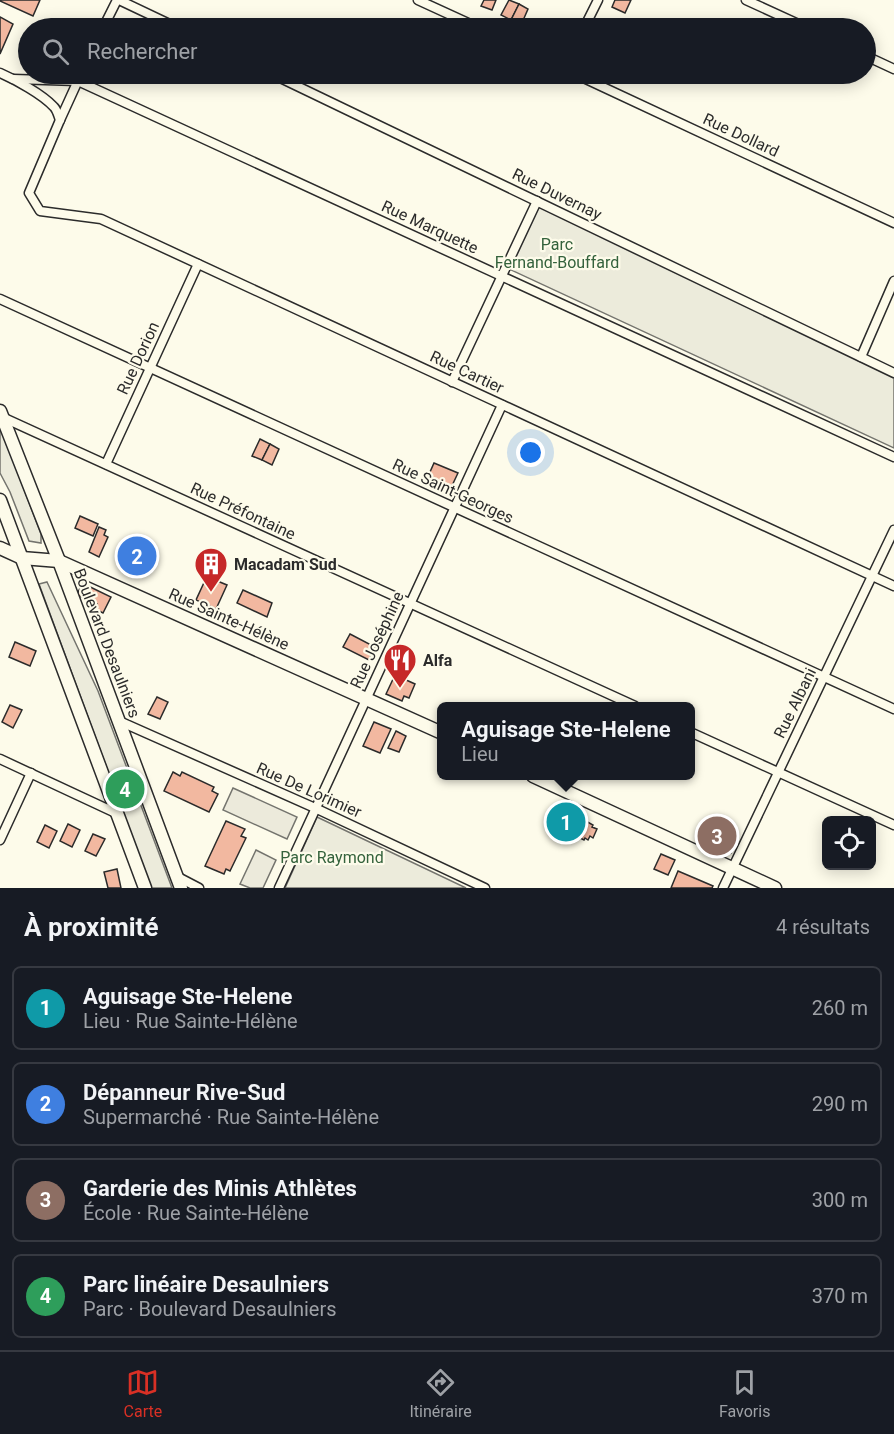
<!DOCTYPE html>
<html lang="fr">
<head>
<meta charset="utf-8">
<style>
  :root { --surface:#171b24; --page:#242831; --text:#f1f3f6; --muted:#9ea1a6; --line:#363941; --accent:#d93025 }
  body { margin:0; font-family:Roboto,sans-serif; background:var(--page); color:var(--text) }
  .controls { position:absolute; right:18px; bottom:18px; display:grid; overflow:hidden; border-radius:9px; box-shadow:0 3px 15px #0003 }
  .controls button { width:54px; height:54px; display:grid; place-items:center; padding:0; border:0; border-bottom:2px solid var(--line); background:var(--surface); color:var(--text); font:30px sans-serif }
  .you { position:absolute; left:531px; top:453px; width:21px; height:21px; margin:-15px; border:4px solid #fff; border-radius:50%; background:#1a73e8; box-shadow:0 0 0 9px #1a73e833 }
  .badge { display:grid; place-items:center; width:39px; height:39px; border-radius:50%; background:var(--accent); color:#fff; font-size:20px; font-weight:700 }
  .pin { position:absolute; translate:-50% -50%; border:3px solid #fff; box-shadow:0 2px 6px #0006 }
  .popup { position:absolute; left:437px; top:702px; width:258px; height:78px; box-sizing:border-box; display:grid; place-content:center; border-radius:9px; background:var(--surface); filter:drop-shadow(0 2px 4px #0005); font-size:20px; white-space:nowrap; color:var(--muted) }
  .popup b { font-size:22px; color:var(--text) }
  .popup::after { content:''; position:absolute; left:50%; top:100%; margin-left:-12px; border:12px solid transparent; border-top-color:var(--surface) }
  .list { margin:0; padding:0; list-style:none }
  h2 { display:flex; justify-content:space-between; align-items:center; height:78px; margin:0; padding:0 24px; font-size:26px }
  h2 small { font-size:20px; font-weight:400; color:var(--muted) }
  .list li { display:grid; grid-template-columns:39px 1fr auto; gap:18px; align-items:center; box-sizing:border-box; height:84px; margin:0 12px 12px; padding:0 12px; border:2px solid var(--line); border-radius:9px }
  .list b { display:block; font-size:22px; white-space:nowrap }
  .list p { margin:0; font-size:20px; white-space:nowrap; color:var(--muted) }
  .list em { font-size:20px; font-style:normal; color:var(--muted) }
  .icon { flex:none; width:33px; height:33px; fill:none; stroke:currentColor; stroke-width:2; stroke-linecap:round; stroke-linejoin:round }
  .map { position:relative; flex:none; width:894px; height:888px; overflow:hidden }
  .search { position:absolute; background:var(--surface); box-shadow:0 3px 15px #0003; left:18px; right:18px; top:18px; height:66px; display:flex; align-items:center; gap:15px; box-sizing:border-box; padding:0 21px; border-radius:33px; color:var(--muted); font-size:22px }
  .sheet { height:462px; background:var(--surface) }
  nav { display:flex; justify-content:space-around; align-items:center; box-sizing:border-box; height:84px; border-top:2px solid var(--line); background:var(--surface); font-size:16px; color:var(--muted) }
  nav a { display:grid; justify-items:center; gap:3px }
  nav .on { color:var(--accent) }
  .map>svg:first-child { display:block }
  .green { fill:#ecebdb; stroke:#74746e; stroke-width:1.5 }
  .parking { fill:#eceadb; stroke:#74746e; stroke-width:1.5 }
  .building { fill:#f2b8a0; stroke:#2b2b2b; stroke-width:1.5 }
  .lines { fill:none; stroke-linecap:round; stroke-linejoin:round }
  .street-casing { stroke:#2b2b2b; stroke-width:11 }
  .secondary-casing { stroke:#2b2b2b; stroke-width:15 }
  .street { stroke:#fdfbea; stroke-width:8 }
  .secondary { stroke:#fdfbea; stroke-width:12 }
  .labels { text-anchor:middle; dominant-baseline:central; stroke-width:4.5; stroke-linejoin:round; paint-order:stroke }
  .street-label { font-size:16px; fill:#2b2b2b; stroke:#fdfbea }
  .park-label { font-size:16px; fill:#34623c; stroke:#fdfbea }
  .poi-label { font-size:16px; font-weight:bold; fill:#2b2b2b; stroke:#fdfbea; text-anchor:start }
</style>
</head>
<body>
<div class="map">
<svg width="894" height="888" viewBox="0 0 894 888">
  <rect width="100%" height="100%" fill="#fdfbea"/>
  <g class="green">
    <path d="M538 205 894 377V448L507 268Z"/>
    <path d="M0 426 41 534V543L29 541 10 492 0 473Z"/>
    <path d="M47 582 98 691 172 888H151L39 584Z"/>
    <path d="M317 817 466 888H285Z"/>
  </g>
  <g class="parking">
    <path d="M233 788 297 817 287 839 223 810Z"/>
    <path d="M256 850 276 860 263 888H250L240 884Z"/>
  </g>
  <g class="building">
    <path d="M0 0H40L33 16 0 1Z"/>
    <path d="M484 0H496L492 10 481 6Z"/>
    <path d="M509 0 519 4 511 20 501 15Z"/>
    <path d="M615 0H631L625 13 612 7Z"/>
    <path d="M519 4 528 9 521 25 511 20Z"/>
    <path d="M0 17 13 24 0 54Z"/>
    <path d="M260 439 270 444 262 460 252 456Z"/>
    <path d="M270 444 279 449 272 465 262 460Z"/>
    <path d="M434 463 458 473 449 492 426 481Z"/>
    <path d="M80 516 98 524 93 536 75 528Z"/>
    <path d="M99 527 106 530 104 535 108 537 99 557 89 552Z"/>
    <path d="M139 539 149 543 136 573 125 568Z"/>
    <path d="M208 574 216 578 215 580 227 585 216 609 196 600Z"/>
    <path d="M82 583 111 597 103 613 95 609 97 604 77 595Z"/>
    <path d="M243 590 272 603 267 617 237 603Z"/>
    <path d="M350 634 375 647 369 660 343 647Z"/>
    <path d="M15 642 36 651 30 666 9 657Z"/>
    <path d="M395 675 415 684 409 698 404 696 402 701 386 694Z"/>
    <path d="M157 697 168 702 160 719 148 714Z"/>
    <path d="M10 705 22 710 13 728 2 722Z"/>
    <path d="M374 722 391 729 380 753 363 746Z"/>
    <path d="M396 731 406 736 399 752 388 748Z"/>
    <path d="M173 772 180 776 182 772 214 787 212 791 218 794 209 812 164 791Z"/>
    <path d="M565 810 575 815 567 833 556 828Z"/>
    <path d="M584 820 593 825 592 827 597 829 593 838 590 836 588 840 585 838 584 840 578 837 581 832 579 831Z"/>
    <path d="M226 821 245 829 241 836 246 838 230 871 226 869 224 874 205 866Z"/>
    <path d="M68 824 80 830 72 847 60 841Z"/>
    <path d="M45 825 57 831 49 848 37 842Z"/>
    <path d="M93 834 105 839 96 856 85 851Z"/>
    <path d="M724 835 736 841 731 853 718 846Z"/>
    <path d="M661 854 675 860 668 875 654 869Z"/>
    <path d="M117 869 121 888H108L104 872Z"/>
    <path d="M678 871 713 886 712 888H671Z"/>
  </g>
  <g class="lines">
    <g class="street-casing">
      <g id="street">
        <path d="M119 0 178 28"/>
        <path d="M418 0 479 28"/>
        <path d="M746 0 807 28"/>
        <path d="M103 28 117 0"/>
        <path d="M584 28 598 0"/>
        <path d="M866 56 894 69"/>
        <path d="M0 73C16 80 42 94 54 107 57 110 58 115 60 120"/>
        <path d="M81 74 60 120 29 193 40 211 101 219 894 586"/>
        <path d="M272 74 894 373"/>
        <path d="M575 74 894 223"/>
        <path d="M13 79 78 81 894 457"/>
        <path d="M0 299 894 709"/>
        <path d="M861 357 894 281"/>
        <path d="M452 382 537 201"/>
        <path d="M2 417 635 706"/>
        <path d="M106 464 198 264"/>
        <path d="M119 721 315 808 485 888"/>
        <path d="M690 732 894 825"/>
        <path d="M0 759 118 814"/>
        <path d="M0 840 31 773"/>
        <path d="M176 876 199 888"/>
        <path d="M279 888 502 405"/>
        <path d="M723 888 894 530"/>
      </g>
    </g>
    <g class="secondary-casing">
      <g id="secondary">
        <path d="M0 411 59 561 181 888"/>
        <path d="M0 500 145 888"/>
        <path d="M0 548 22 558 59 561 442 733"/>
        <path d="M533 776 775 888"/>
      </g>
    </g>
    <use href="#street" class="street"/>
    <use href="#secondary" class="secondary"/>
  </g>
  <defs>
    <g id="building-pin" transform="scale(1.725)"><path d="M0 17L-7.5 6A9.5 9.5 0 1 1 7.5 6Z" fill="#c62828" stroke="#fdfbea"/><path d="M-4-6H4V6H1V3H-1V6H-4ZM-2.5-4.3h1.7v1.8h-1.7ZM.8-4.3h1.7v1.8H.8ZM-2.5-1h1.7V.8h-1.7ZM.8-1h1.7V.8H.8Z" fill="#fff"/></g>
    <g id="restaurant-pin" transform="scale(1.725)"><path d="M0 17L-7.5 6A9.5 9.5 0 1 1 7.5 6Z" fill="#c62828" stroke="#fdfbea"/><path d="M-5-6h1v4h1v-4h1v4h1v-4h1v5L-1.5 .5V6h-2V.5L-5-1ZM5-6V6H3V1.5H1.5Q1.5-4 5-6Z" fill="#fff"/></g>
  </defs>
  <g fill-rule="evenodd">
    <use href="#building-pin" x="211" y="564"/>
    <use href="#restaurant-pin" x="400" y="660"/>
  </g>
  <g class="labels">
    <g class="street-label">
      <text transform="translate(741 135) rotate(25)">Rue Dollard</text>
      <text transform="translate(557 194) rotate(26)">Rue Duvernay</text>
      <text transform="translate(430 227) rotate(25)">Rue Marquette</text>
      <text transform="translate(138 358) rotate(-65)">Rue Dorion</text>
      <text transform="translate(467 372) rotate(25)">Rue Cartier</text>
      <text transform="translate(453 491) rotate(25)">Rue Saint-Georges</text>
      <text transform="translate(243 511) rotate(25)">Rue Préfontaine</text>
      <text transform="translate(229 619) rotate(24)">Rue Sainte-Hélène</text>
      <text transform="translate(377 640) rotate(-65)">Rue Joséphine</text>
      <text transform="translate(107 643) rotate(69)">Boulevard Desaulniers</text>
      <text transform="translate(795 703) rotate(-64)">Rue Albani</text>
      <text transform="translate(309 790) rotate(24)">Rue De Lorimier</text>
    </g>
    <g class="park-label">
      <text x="557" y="244">Parc<tspan x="557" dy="18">Fernand-Bouffard</tspan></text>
      <text x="332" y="857">Parc Raymond</text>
    </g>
    <g class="poi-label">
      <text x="234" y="564">Macadam Sud</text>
      <text x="423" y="660">Alfa</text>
    </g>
  </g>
</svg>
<div class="controls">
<button><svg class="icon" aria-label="locate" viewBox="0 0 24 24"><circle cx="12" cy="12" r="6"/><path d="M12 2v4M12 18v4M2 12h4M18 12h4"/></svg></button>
</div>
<div class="you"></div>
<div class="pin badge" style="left:566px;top:822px;background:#0f9aa8">1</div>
<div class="popup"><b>Aguisage Ste-Helene</b>Lieu</div>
<div class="pin badge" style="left:137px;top:556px;background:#3f7fe0">2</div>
<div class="pin badge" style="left:717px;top:836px;background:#8d6e63">3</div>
<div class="pin badge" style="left:125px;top:789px;background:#2e9e5b">4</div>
<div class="search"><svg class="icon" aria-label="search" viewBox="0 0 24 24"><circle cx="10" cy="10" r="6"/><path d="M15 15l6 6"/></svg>Rechercher</div>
</div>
<section class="sheet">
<h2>À proximité<small>4 résultats</small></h2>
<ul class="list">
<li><span class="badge" style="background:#0f9aa8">1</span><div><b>Aguisage Ste-Helene</b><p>Lieu · Rue Sainte-Hélène</p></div><em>260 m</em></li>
<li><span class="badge" style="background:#3f7fe0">2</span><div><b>Dépanneur Rive-Sud</b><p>Supermarché · Rue Sainte-Hélène</p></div><em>290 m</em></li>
<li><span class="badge" style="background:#8d6e63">3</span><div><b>Garderie des Minis Athlètes</b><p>École · Rue Sainte-Hélène</p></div><em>300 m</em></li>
<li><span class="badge" style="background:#2e9e5b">4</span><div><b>Parc linéaire Desaulniers</b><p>Parc · Boulevard Desaulniers</p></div><em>370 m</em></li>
</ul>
</section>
<nav>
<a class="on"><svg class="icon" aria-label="map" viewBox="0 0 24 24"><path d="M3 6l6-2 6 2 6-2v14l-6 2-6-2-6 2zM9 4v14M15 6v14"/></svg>Carte</a>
<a><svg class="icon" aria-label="directions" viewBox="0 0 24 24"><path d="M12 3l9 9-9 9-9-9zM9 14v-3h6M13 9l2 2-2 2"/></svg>Itinéraire</a>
<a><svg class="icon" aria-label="saved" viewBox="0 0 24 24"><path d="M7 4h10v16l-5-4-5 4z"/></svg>Favoris</a>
</nav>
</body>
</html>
